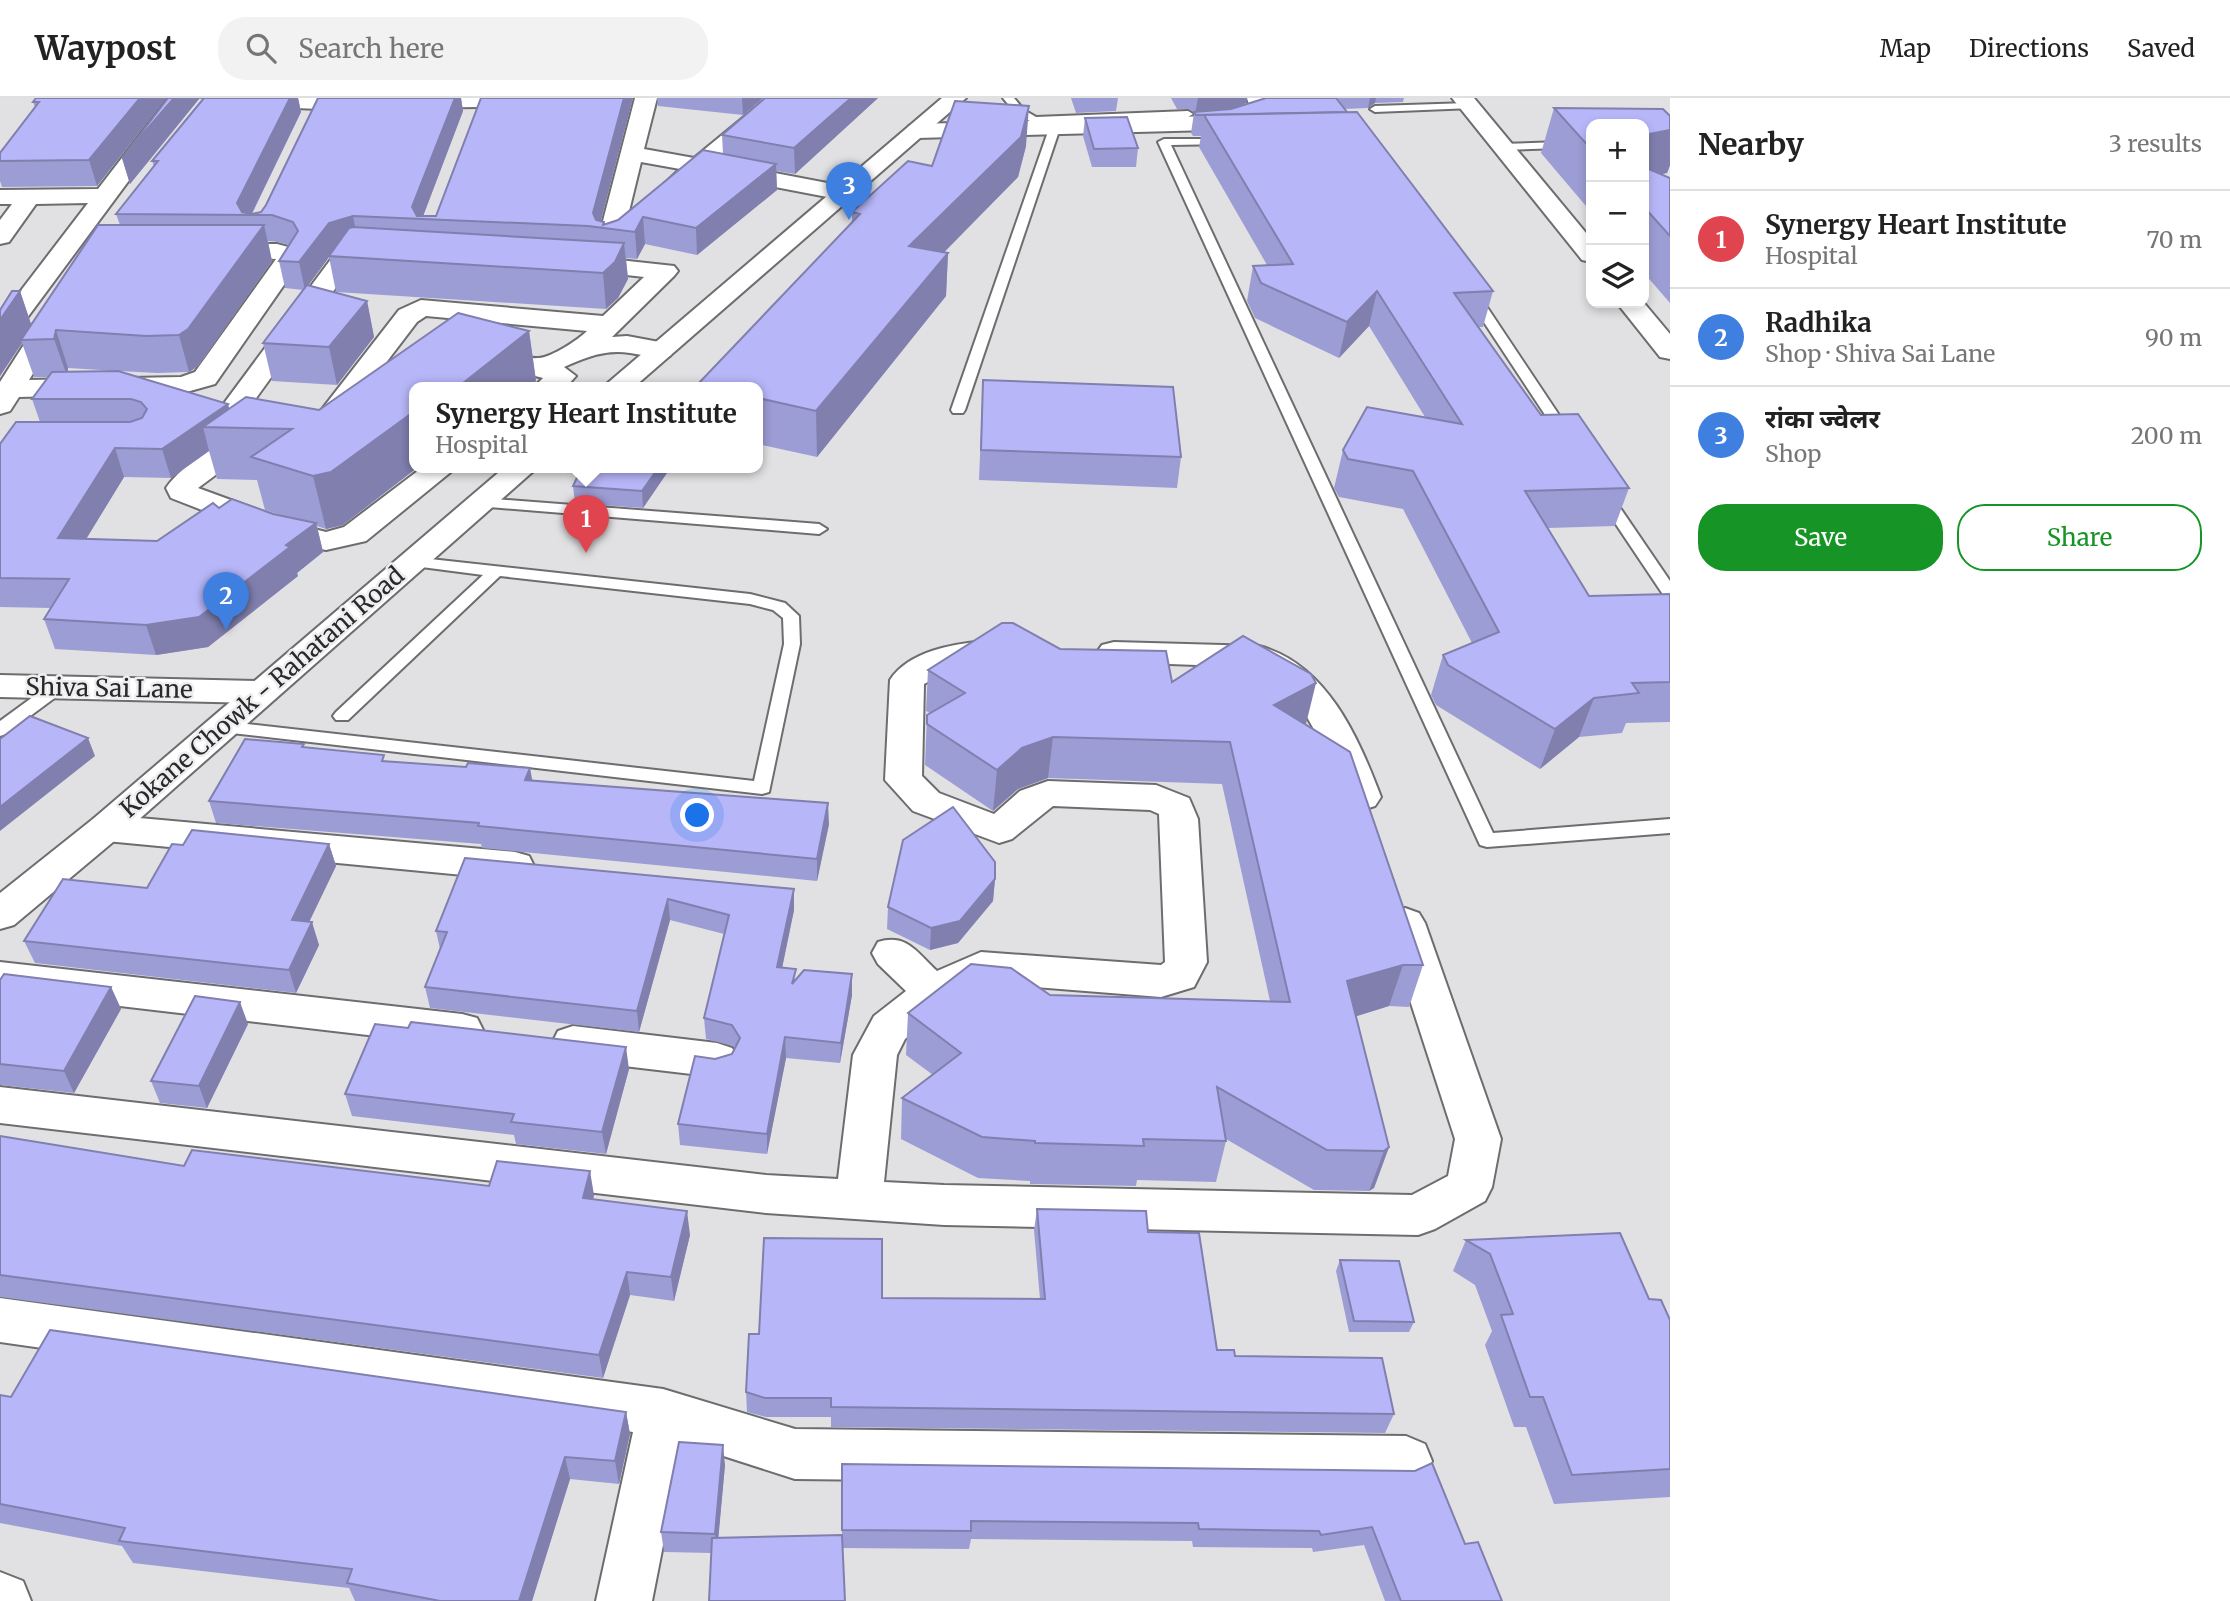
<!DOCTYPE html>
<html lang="en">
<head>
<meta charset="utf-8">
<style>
  :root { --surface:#fff; --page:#f2f2f2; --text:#222; --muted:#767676; --line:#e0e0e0; --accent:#169425 }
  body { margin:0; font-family:Merriweather,"Noto Sans Devanagari",serif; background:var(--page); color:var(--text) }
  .controls { position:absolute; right:21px; top:21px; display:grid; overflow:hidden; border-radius:14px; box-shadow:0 4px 10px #0003 }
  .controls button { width:63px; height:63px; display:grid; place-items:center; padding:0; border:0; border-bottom:2px solid var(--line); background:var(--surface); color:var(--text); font:35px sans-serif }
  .you { position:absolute; left:698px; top:718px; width:24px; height:24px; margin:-18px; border:5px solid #fff; border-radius:50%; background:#1a73e8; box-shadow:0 0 0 10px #1a73e833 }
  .badge { display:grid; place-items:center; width:46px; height:46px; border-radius:50%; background:var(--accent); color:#fff; font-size:23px; font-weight:700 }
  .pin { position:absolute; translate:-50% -58px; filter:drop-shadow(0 2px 4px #0008) }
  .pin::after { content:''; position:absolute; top:37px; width:24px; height:21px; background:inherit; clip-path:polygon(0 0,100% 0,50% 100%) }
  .popup { position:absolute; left:409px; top:284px; width:354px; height:91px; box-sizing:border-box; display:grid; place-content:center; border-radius:14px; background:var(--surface); filter:drop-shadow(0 2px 5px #0005); font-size:23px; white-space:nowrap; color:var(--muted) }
  .popup b { font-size:26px; color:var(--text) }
  .popup::after { content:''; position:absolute; left:50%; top:100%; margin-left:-14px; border:14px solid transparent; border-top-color:var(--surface) }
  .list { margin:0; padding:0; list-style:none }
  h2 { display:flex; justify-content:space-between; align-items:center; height:91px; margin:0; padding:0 28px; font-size:30px }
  h2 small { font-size:23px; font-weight:400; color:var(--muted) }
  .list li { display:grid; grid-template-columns:46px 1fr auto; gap:21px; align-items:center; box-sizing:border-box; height:98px; padding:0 28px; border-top:2px solid var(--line) }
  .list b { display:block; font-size:26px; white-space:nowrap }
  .list p { margin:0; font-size:23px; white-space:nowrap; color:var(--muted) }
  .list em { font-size:23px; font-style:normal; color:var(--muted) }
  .actions { display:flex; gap:14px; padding:21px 28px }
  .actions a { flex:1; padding:16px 0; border:2px solid var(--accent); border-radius:28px; text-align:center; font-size:24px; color:var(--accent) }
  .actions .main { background:var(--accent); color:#fff }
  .icon { flex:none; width:38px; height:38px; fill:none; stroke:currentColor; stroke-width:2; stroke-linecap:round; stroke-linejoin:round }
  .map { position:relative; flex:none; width:1670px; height:1503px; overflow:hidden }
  header { display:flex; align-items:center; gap:42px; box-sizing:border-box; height:98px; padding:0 35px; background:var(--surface); border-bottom:2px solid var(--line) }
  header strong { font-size:33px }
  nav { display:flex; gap:38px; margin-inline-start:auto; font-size:24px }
  .search { width:490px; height:63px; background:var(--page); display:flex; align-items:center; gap:18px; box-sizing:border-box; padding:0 24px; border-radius:28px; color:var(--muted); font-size:26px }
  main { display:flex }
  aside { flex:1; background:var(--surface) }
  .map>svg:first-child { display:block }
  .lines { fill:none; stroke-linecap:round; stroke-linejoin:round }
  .lane-casing { stroke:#6d6d6f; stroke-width:4 }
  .street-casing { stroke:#6d6d6f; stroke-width:4 }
  .secondary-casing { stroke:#6d6d6f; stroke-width:4 }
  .lane { fill:#fff; fill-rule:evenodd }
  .street { fill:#fff; fill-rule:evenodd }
  .secondary { fill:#fff; fill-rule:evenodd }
  .wall { fill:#9d9dd5; fill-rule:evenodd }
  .shaded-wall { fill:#807fae }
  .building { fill:#b7b6f8; stroke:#807fae; stroke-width:2 }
  .labels { text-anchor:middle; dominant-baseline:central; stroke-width:5; stroke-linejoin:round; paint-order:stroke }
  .street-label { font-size:24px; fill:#292929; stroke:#eeeef0 }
</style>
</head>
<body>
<header>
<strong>Waypost</strong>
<div class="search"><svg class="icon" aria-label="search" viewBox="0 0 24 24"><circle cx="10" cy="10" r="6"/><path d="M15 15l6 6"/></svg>Search here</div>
<nav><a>Map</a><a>Directions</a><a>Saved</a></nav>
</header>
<main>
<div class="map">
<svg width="1670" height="1503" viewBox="0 0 1670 1503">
  <rect width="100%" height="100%" fill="#e1e1e3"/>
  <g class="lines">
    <g class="lane-casing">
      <g id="lane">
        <path d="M1003 0H1014L1024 12 1036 19 1188 13 1193 16 1188 19 1034 25 1016 16Z"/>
        <path d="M1469 5 1473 6V10L1375 14 1370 11 1375 8Z"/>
        <path d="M1050 28 1060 30 965 312 963 315H953L951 312Z"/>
        <path d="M1226 41 1232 44 1230 46 1171 47 1493 735 1670 721V735L1487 749 1480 747 1158 44 1164 41Z"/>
        <path d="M1591 43V49L1502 52 1496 49 1502 46Z"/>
        <path d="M1472 193 1477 194 1573 338 1571 341 1566 342 1559 338 1466 197Z"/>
        <path d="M1605 393 1610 395 1670 483V500L1664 498 1597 398Z"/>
        <path d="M482 400 819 426 827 431 819 436 477 408 474 405Z"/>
        <path d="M412 459 750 496 785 505 799 518 800 546 769 694 762 696 214 633 211 629 220 623 754 683 784 546 783 520 773 512 750 506 500 478 348 622H336L333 618 336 614 483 477 406 467 404 464Z"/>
        <path d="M58 584 67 589 64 593 6 636 0 638V623L52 585Z"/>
      </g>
    </g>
    <g class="street-casing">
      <g id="street">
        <path d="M168 0H190L24 224 10 248 0 250V220L88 105 36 106 9 144 0 146V122L12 106H0V92L98 91Z"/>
        <path d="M237 0H489L491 3 488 8 480 9 319 11 246 8 238 7Z"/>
        <path d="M635 0H657L644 51 694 60 767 0H791L717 64 843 88 851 90 855 95 851 100 843 102 703 75C691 86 682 98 665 94L661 89 680 71 641 64 622 142 619 147 610 149 601 147 598 142Z"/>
        <path d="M1247 0H1269L1272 10C1260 26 1230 28 1211 32L917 40 909 38 906 33 909 28 917 26 1211 18 1230 15 1249 7Z"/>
        <path d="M1452 0H1474L1591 141V164L1582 162Z"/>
        <path d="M219 146H277L296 151 302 161 215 286 183 295 19 299 10 313 0 316V284L46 212 55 210 64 212 68 218 29 282 181 279 195 274 276 161 210 158 207 153 210 148Z"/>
        <path d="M373 146 382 148 385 153 382 158 355 163 246 314 236 317 226 314 222 308 337 153Z"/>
        <path d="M573 157 674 168 678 173 674 178 612 239 627 238 670 246 674 252 670 258C656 261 644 257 630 255 606 251 586 259 564 269L576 278 566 289H534L543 280 473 262 469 256 473 250C496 245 518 262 539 260 552 259 578 242 587 233L426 218 417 224 343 321 333 324 323 321 319 315 399 212 421 202 603 218 644 179 564 170 560 165 564 160Z"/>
        <path d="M1617 205H1644L1670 236V261L1660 259Z"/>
        <path d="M257 330 267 333 272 339 267 345 252 350 198 390 302 428 326 434 344 429 423 369H457L366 443 326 452 282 443 171 400 166 390C183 365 228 338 257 330Z"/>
        <path d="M985 543 1010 546 1015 553 1010 560 959 568 924 586 922 678 939 695 994 716 1020 693 1048 683 1156 687 1189 700 1198 721 1207 864 1194 889 1161 899 986 885 948 905 905 941 897 957 884 1084 944 1087 1412 1097 1448 1078 1455 1041 1385 825 1391 815 1405 810 1419 815 1425 825 1501 1041 1492 1089 1485 1103 1435 1131 1418 1137 944 1127 766 1115 0 1025V989L766 1077 838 1081 853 957 874 918 906 893 878 866 872 855 878 844C907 835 917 855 937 873L981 854 1161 867 1165 864 1159 716 1150 712 1053 708 1012 741 999 745 913 713 885 682 890 582C909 553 953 546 985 543Z"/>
        <path d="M1114 544 1259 548C1327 566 1358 639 1381 699L1375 708 1362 712 1349 708 1330 660 1298 603 1290 593 1252 569 1114 564 1102 561 1097 554 1102 547Z"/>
        <path d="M0 577 260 583 272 586 277 594 272 602 260 605 0 599Z"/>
        <path d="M106 717 515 754 529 758 534 768 529 778 515 782 106 743 93 739 87 730 93 721Z"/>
        <path d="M0 864 462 916 477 920 483 932 477 944 462 948 0 894Z"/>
        <path d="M573 928 717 945 732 950 739 962 732 974 717 979 573 962 558 957 552 945 558 933Z"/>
        <path d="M0 1200 663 1291 795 1331 1406 1338 1425 1346 1432 1363 1425 1380 1406 1388 795 1381 683 1345 652 1503H596L633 1334 0 1244Z"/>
        <path d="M0 1474 23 1483 31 1503H0Z"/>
      </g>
    </g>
    <g class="secondary-casing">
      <g id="secondary">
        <path d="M942 0H966L634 289H603Z"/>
        <path d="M505 369H538L119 739 14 827 0 831V795L93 721Z"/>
      </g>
    </g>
    <use href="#lane" class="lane"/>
    <use href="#street" class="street"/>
    <use href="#secondary" class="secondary"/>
  </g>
  <g class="wall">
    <path d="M36 0H166L97 88 2 89 0 83V55L35 9 33 4Z"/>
    <path d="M168 0H298L301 14 252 116 261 114 266 107 318 0H461L463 13 423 118H436L481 0H633L600 123 604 124V127L618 122 703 52 723 56 722 37 765 0H878L795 76 776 73 777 92 697 157 645 146 637 161 626 160 628 181 618 200 606 211 336 194 329 159 308 187 367 203 374 239 337 287 272 283 263 245 303 192 285 190 279 163 289 147 278 144 268 143 272 163 198 268 189 274 157 275 119 273 228 306 229 311 246 299 319 312 458 215 529 233 536 283 529 289H415V369H418L343 427 326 431 317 428 323 454 297 475 298 478 208 549 156 557 55 551 44 521 51 510 0 509V346L16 324H40L32 301 48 279H34L22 245 0 278V212L12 193H20L31 226 98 127H120L116 116 154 68 152 63 203 1H199L130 86 122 60ZM68 270 117 273H68ZM209 353 217 381 257 382 265 412 286 419 273 416 232 401 219 410 213 405 157 443 86 441 124 379 171 380Z"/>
    <path d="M657 0H763L743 17 658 8Z"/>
    <path d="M1071 0H1118L1116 13 1076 15Z"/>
    <path d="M1171 0H1247L1246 5 1240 8 1266 0H1404L1403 4 1375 5 1368 10 1344 11 1493 193 1483 229H1479L1541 317 1629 390 1615 428 1548 430 1589 498 1670 496V624L1626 625 1622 635 1579 639 1540 671 1436 607 1431 597 1443 557 1472 545 1403 411 1339 399 1334 390 1343 352 1425 319 1369 228 1339 260 1255 220 1247 203 1253 168 1267 167 1199 49 1201 38H1193L1191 35 1194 15 1189 11H1177Z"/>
    <path d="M1554 10 1670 18V67L1667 75 1661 76 1670 80V205L1644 175V26H1591V114L1541 55Z"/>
    <path d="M1085 20 1138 50 1136 69H1092L1083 38Z"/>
    <path d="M1026 48 1018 79 944 154 948 155 946 198 817 359 758 346V289H697V287L852 124V114L932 68Z"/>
    <path d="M983 282 1181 359 1177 390 979 382Z"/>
    <path d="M671 369 643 410 575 405 573 388Z"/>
    <path d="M1060 551 1172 584 1306 626 1423 867 1409 909 1389 908 1356 918 1389 1049 1374 1090 1369 1093 1314 1092 1226 1041V1043L1216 1084 1137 1082 1136 1088 1030 1086V1083L978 1080 901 1041 902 1000 933 977 906 957 908 915 1050 897 1270 903 1222 686 1048 680 1018 691 993 713 925 667 927 617 930 615 926 613 928 572Z"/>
    <path d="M305 650 386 663 532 682 829 726 817 783 482 750 481 746 216 725 209 703Z"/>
    <path d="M329 746 336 768 309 824 319 847 296 895 35 865 24 843 147 790 183 747Z"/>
    <path d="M465 760 794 812 782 869 796 882 852 876V897L840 965 786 960 767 1056 680 1047 678 1026 715 961 732 956 735 950 733 948 706 941 704 920 724 836 670 822 639 934 430 910 425 889 440 851 436 833Z"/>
    <path d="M995 781 993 803 958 845 930 852 887 831 888 809Z"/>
    <path d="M0 882 111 889 121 911 74 995 0 987Z"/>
    <path d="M248 926 207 1010 160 1005 151 983Z"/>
    <path d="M629 971 606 1056 516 1046 514 1037 352 1018 345 996Z"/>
    <path d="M0 1038 184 1068 489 1088 594 1097 593 1101 690 1137 674 1203 630 1197 603 1280 0 1199Z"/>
    <path d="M1037 1111 1148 1134 1217 1252 1235 1258 1394 1316 1385 1335 831 1329V1319H766L747 1314 746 1294 759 1236 882 1200 1040 1201 1034 1132Z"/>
    <path d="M1466 1142 1649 1201 1670 1222V1399L1554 1406 1526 1329H1514L1485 1247 1492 1233 1475 1187 1453 1173Z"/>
    <path d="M1340 1162 1414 1224 1409 1234H1349L1336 1173Z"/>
    <path d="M0 1297 11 1299 626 1314 630 1336 619 1386 570 1381 532 1503H355L349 1490 133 1465 122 1448 0 1425Z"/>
    <path d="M842 1366 1415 1373 1502 1503H1385L1364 1447 1313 1454 1312 1450 1193 1449 1192 1443 971 1441 969 1451 842 1450 711 1455 664 1454 661 1434 725 1367 718 1440 842 1437Z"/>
  </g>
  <g class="shaded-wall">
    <path d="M140 0H166L97 88 89 62Z"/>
    <path d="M174 0H207L199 1 130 86 122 60Z"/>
    <path d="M290 0H298L301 14 251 117H240L237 105Z"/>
    <path d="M455 0H461L463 13 422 121 414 120 412 109Z"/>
    <path d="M624 0H633L599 130 593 115Z"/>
    <path d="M742 0H763L743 17Z"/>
    <path d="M851 0H878L795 76 794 50Z"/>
    <path d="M1198 0H1247L1246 5 1229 12 1195 16Z"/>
    <path d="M1370 0H1376L1375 5 1368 10Z"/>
    <path d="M1029 8 1026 48 1018 79 908 191 909 148Z"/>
    <path d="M1670 32V67L1667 75 1644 80V37Z"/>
    <path d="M776 66 777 92 697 157 696 130Z"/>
    <path d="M353 118 358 144 329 158V159L305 192 299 164 329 125Z"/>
    <path d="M643 119 645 146 637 161 635 134Z"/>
    <path d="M264 127 272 163 198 268 189 274 179 237Z"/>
    <path d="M624 145 628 181 618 200 606 211 603 175Z"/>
    <path d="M948 155 946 198 817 359 816 313Z"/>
    <path d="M20 193 32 229 21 242 22 245 0 278V222Z"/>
    <path d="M1377 193 1369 228 1339 260 1347 224Z"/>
    <path d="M367 203 374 239 337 287 329 249Z"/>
    <path d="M56 232 68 270 67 278 54 241Z"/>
    <path d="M529 233 536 283 529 289H458Z"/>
    <path d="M228 306 234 329H203L209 353 171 380 162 351Z"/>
    <path d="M412 315 415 330V369H418L343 427 326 431 313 378Z"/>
    <path d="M115 350 124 379 69 469 58 440Z"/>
    <path d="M659 369H671L643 410 642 393Z"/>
    <path d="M316 425 323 454 297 475 298 478 208 549 156 557 146 527 286 447Z"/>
    <path d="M1316 585 1306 626 1265 648 1274 607Z"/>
    <path d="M1594 600 1579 639 1540 671 1555 631Z"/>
    <path d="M1053 639 1048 680 1018 691 993 713 997 672 1022 650Z"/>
    <path d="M88 640 95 658 0 733V709Z"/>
    <path d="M530 670 534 691 525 682Z"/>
    <path d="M828 705 829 726 817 783V761Z"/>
    <path d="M329 746 336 768 299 845 292 822Z"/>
    <path d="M995 781 993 803 958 845 930 852 931 830Z"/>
    <path d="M794 791V812L778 890 777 869Z"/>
    <path d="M668 801 670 822 639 934 637 913Z"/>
    <path d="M312 824 319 847 296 895 289 872Z"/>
    <path d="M1403 867 1389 908 1335 925 1347 883Z"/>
    <path d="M852 876V897L840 965 841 945Z"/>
    <path d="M111 889 121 911 74 995 64 973Z"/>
    <path d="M240 904 248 926 207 1010 199 988Z"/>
    <path d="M785 939 786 960 767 1056V1036Z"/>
    <path d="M626 949 629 971 606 1056 602 1034Z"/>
    <path d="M1389 1049 1374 1090 1369 1093 1384 1053Z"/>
    <path d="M590 1073 594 1097 587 1124 583 1100Z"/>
    <path d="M687 1113 690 1137 674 1203 671 1179Z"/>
    <path d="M627 1174 630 1197 603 1280 599 1257Z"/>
    <path d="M626 1314 630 1336 619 1386 615 1363Z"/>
    <path d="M723 1347 725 1367 717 1455 715 1436Z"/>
    <path d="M565 1359 570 1381 532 1503H519Z"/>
  </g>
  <g class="building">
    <path d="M36 0H140L89 62 0 63V55L39 4H33Z"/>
    <path d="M168 0H174L122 60Z"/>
    <path d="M204 0H290L237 105 242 114 252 116 261 114 266 107 318 0H455L412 109 417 118H436L481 0H624L593 115 596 122 604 124 603 127 618 122 703 52 776 66 696 130 643 119 635 134 588 128 353 118 329 125 299 164 279 163 298 133 293 124 272 117 116 116 158 63H152Z"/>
    <path d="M765 0H851L794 50 722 37Z"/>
    <path d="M1266 0H1336L1347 14 1196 17 1194 14 1231 11Z"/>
    <path d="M955 3 1029 8 1021 39 909 148 948 155 816 313 758 300V289H704L697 287 860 116 852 114 908 63 932 68Z"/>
    <path d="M1554 10 1663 11 1670 18V32L1644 37V26H1591V46L1589 47 1591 48V51Z"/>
    <path d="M1357 14 1493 193 1454 195 1541 317 1578 316 1629 390 1525 393 1589 498 1670 496V584L1632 585 1639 595 1594 600 1555 631 1448 567 1443 557 1499 534 1413 373 1348 361 1343 352 1367 309 1462 326 1377 193 1347 224 1261 185 1253 168 1293 166 1204 17Z"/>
    <path d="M1127 19 1138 50 1094 51 1085 20Z"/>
    <path d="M1644 69 1670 80V138L1644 109Z"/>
    <path d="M98 127H264L188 231 179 237 146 238 56 232 54 241 21 242Z"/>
    <path d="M353 129 624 145 615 164 603 175 329 158 349 130Z"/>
    <path d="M307 187 367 203 329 249 263 245Z"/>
    <path d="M12 193H20L0 222V212Z"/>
    <path d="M458 215 529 233 458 289H415V315H412L331 374 313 378 251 359 292 331 203 329 246 299 319 312Z"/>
    <path d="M118 273 228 306 162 351 115 350 58 440 157 443 213 405 219 410 232 401 273 416 316 425 286 447 290 449 199 519 146 527 44 521 69 481 0 480V346L16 324H130L142 320 147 311 141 304 131 301H32L52 274Z"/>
    <path d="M983 282 1173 289 1181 359 981 352Z"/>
    <path d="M582 369H659L642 393 573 388Z"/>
    <path d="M1002 525H1013L1060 551 1166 553 1172 584 1243 538 1311 576 1316 585 1274 607 1350 654 1423 867H1403L1347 883 1389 1049 1384 1053 1327 1052 1217 989 1226 1043 1143 1041 1144 1048 1035 1045V1043L982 1039 902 1000 961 955 908 915 971 866 1011 870 1050 897 1290 904 1230 644 1053 639 1022 650 997 672 927 626V617L965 595 928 572Z"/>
    <path d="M30 618 88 640 0 709V641Z"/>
    <path d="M245 641 304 646 302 649 384 657 382 663 466 669 468 665 530 670 525 682 828 705 817 761 478 728 479 725 209 703Z"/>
    <path d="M953 709 995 764V781L960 823 931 830 888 809 903 742Z"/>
    <path d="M192 732 329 746 292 822 312 824 289 872 24 843 63 781 147 790 172 746 183 747Z"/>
    <path d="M465 760 794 791 777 869 796 871 792 886 804 872 852 876 841 945 785 939 767 1036 678 1026 695 958 715 961 732 956 740 940 732 927 704 920 729 817 668 801 637 913 425 889 447 834 436 833Z"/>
    <path d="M4 876 111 889 64 973 0 966V882Z"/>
    <path d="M195 898 240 904 199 988 151 983Z"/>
    <path d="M411 924 626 949 602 1034 511 1024 514 1016 345 996 375 926 408 930Z"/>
    <path d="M0 1038 184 1068 192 1052 489 1088 497 1063 590 1073 583 1100 687 1113 671 1179 627 1174 599 1257 0 1177Z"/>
    <path d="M1037 1111 1146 1113 1148 1134 1199 1135 1217 1252H1234L1235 1258 1382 1260 1394 1316 831 1309V1300H765L746 1294 749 1236H759L764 1140 882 1141V1200L1045 1201Z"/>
    <path d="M1620 1135 1649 1201 1661 1202 1670 1222V1371L1572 1377 1543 1299H1530L1501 1217 1513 1216 1490 1156 1466 1142Z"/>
    <path d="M1340 1162 1399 1163 1414 1224 1354 1223Z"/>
    <path d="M50 1232 626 1314 615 1363 565 1359 519 1503H440L347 1485 352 1471 119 1443 125 1430 0 1406V1297L11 1299Z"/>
    <path d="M679 1344 723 1347 715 1436 661 1434Z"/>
    <path d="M1432 1365 1465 1446 1478 1444 1502 1503H1401L1372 1429 1321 1437 1319 1433 1199 1431 1198 1425 971 1423V1433L842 1432V1366L1415 1373Z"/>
    <path d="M842 1437 845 1503H709L712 1440Z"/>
  </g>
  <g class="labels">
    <g class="street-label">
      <text transform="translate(109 590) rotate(1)">Shiva Sai Lane</text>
      <text transform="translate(262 594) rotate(-41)">Kokane Chowk - Rahatani Road</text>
    </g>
  </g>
</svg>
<div class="controls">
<button>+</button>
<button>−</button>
<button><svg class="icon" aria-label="layers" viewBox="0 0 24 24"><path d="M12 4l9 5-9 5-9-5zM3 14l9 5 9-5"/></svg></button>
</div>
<div class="you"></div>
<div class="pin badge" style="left:586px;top:455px;background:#e0444e">1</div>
<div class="popup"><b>Synergy Heart Institute</b>Hospital</div>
<div class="pin badge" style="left:226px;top:532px;background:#3f7fe0">2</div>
<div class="pin badge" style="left:849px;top:122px;background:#3f7fe0">3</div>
</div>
<aside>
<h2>Nearby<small>3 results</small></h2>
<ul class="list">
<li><span class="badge" style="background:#e0444e">1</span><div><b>Synergy Heart Institute</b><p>Hospital</p></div><em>70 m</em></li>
<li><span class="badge" style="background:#3f7fe0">2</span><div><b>Radhika</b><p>Shop · Shiva Sai Lane</p></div><em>90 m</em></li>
<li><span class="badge" style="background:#3f7fe0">3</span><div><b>रांका ज्वेलर</b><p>Shop</p></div><em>200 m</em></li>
</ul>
<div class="actions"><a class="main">Save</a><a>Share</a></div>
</aside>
</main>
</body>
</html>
